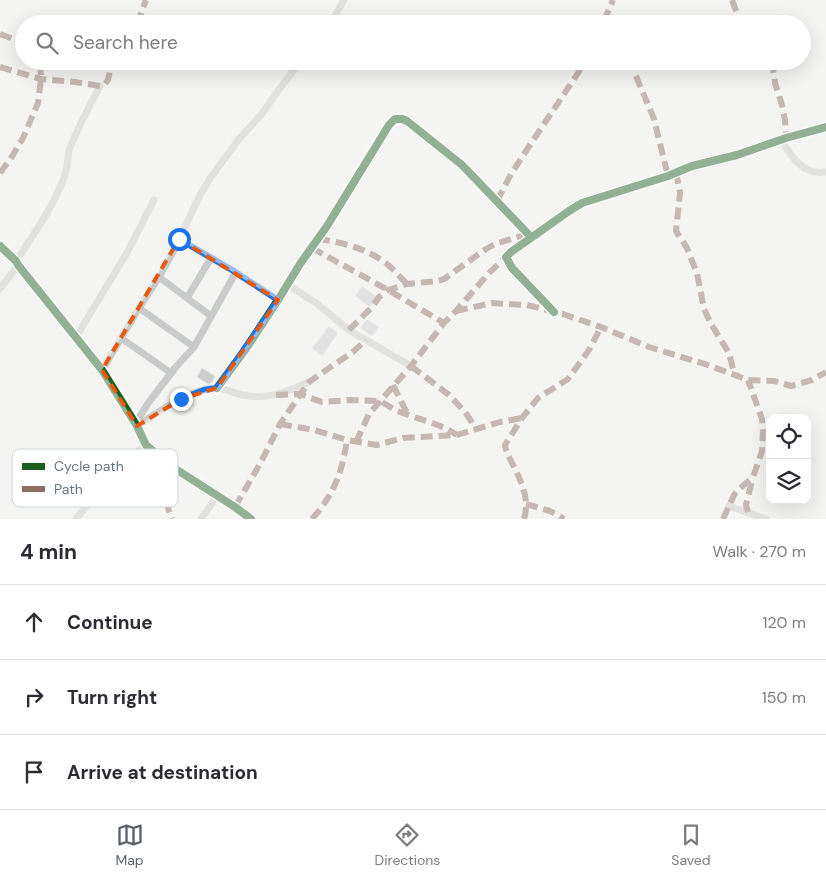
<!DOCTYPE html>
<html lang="en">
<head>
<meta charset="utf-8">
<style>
  :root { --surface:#fff; --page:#f2f2f3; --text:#2b2b33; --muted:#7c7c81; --line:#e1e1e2; --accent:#5b6169 }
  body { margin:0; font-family:"DM Sans",sans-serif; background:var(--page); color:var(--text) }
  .controls { position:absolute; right:15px; bottom:15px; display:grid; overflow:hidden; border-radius:10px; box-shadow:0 5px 20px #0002 }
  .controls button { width:45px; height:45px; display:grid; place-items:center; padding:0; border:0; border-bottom:1px solid var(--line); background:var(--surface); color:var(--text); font:25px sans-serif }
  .stop { position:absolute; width:15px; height:15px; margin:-11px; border:4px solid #1a73e8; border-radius:50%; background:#fff }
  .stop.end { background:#1a73e8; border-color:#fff; box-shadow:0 1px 5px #0008 }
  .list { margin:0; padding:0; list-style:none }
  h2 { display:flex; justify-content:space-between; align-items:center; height:65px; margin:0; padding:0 20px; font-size:21px }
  h2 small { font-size:16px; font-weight:400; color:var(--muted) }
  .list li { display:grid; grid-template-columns:32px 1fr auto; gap:15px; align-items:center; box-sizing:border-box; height:75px; padding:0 20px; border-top:1px solid var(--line) }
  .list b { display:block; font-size:19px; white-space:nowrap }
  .list em { font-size:16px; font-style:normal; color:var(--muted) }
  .icon { flex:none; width:28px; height:28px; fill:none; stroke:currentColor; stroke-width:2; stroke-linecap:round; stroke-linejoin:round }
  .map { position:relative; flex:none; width:826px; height:519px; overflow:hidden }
  .search { position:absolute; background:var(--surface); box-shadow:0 5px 20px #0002; left:15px; right:15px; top:15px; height:55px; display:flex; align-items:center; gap:12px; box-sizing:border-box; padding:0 18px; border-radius:28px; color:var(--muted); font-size:19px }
  .sheet { height:290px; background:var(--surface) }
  nav { display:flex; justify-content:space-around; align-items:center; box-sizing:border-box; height:70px; border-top:1px solid var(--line); background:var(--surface); font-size:14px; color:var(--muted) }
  nav a { display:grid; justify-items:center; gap:2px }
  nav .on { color:var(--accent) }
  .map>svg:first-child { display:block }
  .building { fill:#cbcdcd; stroke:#e4e4e2 }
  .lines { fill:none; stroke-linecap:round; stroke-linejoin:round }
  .minor { stroke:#c9caca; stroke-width:7 }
  .quiet { stroke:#8d6e63; stroke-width:6; stroke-dasharray:12 6; stroke-linecap:butt }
  .cycleway-casing { stroke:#fff; stroke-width:11 }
  .cycleway { stroke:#1b5e20; stroke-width:8 }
  .route { stroke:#1a73e8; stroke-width:6 }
  .marked { fill:none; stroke:#e8590c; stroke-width:4; stroke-dasharray:10 6; stroke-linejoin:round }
  .key { fill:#fff; stroke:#d0d6da; stroke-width:1 }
  .key-label { font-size:14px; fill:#647783 }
</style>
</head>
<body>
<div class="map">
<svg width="826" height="519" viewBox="0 0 826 519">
  <rect width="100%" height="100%" fill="#f4f4f2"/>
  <g class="building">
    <path d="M362 286 377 297 370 307 355 296Z"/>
    <path d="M367 319 379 327 372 336 360 328Z"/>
    <path d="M329 326 338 333 322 356 312 348Z"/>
    <path d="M202 368 215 376 211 383 208 384 197 377Z"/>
  </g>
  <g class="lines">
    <g class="minor">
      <path d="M330 24 344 0"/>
      <path d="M781 140C791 156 803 176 826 172"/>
      <path d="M179 239 232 270 278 300"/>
      <path d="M0 246 16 261 18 265 102 370 137 426 146 445 171 466 235 507 251 519"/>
      <path d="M16 261C34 234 54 206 65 175 68 166 67 157 70 148 78 127 89 107 100 86"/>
      <path d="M159 277 211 316"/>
      <path d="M288 285 316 303 349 330 366 340 411 366"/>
      <path d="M0 289 18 265"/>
      <path d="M187 298 211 258"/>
      <path d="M139 308 194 347"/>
      <path d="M554 312 512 268 506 257 511 252 569 211 582 203 668 176 692 166 737 155 786 138 826 127"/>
      <path d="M76 337 128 251 154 200"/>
      <path d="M121 338 171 373"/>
      <path d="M102 370 139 308 159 277 173 252 200 195 211 177 239 139 261 115 283 84 301 61"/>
      <path d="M217 388 245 350 278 300 300 264 327 226 389 125 395 119H402L407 121 462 165 531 237"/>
      <path d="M135 424 149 402 175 368 194 347 236 272"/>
      <path d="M137 426C157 413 192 388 216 388 224 388 234 393 242 395 269 400 284 393 309 382"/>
      <path d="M729 506 766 519"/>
      <path d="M76 519C97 494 118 464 146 445"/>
      <path d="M201 519 217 496"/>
    </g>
    <g class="quiet">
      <path d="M732 0 741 24"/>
      <path d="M604 21 613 0"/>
      <path d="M137 24 146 0"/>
      <path d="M0 34 24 43"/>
      <path d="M772 61 775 83 782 105 785 120 786 138"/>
      <path d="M0 67 41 79 75 82 100 86 105 84 108 80 111 66 115 61"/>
      <path d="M636 76 654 119 668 176"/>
      <path d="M676 172 680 193 676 231 687 248 692 261 697 273 704 309 711 324 729 353 733 369 738 377"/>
      <path d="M0 173 13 155 23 138 38 103 41 79 40 61"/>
      <path d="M497 201 511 174 528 148 586 61"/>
      <path d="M318 239C342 242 369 249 388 265 395 271 401 278 407 284"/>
      <path d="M312 248 388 290 444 323"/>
      <path d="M456 311 492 303 527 305 563 314 601 327 649 347 705 364 748 380 774 381 791 386 812 380 826 372"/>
      <path d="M349 330 373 306 379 297 388 290 407 284 437 281 444 279 486 249 495 244 528 234"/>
      <path d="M411 366 449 395 465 412 477 430"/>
      <path d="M393 385 408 415"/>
      <path d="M276 395 300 394 322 402 350 400 380 401 397 411 435 424 447 429 457 435"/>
      <path d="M280 424 314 430 347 440 377 445 403 438 457 435 500 422 522 418"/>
      <path d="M356 442 369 414 411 366 444 323 456 311 489 273 506 257"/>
      <path d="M171 466C163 481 164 487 167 502 168 508 169 513 172 519"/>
      <path d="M526 504 550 511 564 519"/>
      <path d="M235 507 261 462 280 424 309 382 354 351 366 340"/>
      <path d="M748 512 746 505 753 477"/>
      <path d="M312 519C334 494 342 473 347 440"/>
      <path d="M524 519C531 496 518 475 508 455L506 450 505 445 522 418 538 398 568 379 589 350 601 327"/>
      <path d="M723 519 734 495 738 490 753 477 762 451 763 431 762 419 748 380"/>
    </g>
    <g class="cycleway-casing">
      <g id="cycleway">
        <path d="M0 246 16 261 18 265 102 370 137 426 146 445 171 466 235 507 251 519"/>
        <path d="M554 312 512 268 506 257 511 252 569 211 582 203 668 176 692 166 737 155 786 138 826 127"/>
        <path d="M217 388 245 350 278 300 300 264 327 226 389 125 395 119H402L407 121 462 165 531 237"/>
      </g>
    </g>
    <use href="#cycleway" class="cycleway"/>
  </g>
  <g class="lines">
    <path class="route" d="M179 239 232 270 278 300 217 388 204 390 181 399"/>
  </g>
  <path d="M0 0H826V519H0ZM179 239 278 300 217 388 181 399 137 426 102 370Z" fill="#f4f4f2" fill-opacity=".55" fill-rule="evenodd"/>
  <path class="marked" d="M179 239 278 300 217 388 181 399 137 426 102 370Z"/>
  <rect x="12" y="449" width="166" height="58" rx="8" class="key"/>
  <rect x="22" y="463" width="23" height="7" fill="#1b5e20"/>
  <rect x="22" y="486" width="23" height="6" fill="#8d6e63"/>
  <g class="key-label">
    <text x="54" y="471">Cycle path</text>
    <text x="54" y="494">Path</text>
  </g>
</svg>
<div class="controls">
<button><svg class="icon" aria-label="locate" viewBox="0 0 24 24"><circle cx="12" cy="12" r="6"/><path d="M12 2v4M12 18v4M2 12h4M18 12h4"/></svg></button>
<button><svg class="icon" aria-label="layers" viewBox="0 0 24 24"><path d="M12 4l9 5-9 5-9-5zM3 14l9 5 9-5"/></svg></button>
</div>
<div class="stop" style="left:179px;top:239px"></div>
<div class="stop end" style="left:181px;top:399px"></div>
<div class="search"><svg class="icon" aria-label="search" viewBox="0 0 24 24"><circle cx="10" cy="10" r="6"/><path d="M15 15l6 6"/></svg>Search here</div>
</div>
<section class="sheet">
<h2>4 min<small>Walk · 270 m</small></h2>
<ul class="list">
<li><svg class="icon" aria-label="ahead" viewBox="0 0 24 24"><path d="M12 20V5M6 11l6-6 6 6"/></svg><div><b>Continue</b></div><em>120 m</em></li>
<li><svg class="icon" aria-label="right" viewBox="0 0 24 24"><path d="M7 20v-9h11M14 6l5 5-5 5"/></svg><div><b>Turn right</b></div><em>150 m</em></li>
<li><svg class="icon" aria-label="arrive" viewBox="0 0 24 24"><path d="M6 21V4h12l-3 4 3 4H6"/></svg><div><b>Arrive at destination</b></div></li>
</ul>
</section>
<nav>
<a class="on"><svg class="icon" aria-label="map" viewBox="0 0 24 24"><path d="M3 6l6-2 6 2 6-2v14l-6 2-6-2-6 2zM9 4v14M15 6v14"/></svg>Map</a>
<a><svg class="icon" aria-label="directions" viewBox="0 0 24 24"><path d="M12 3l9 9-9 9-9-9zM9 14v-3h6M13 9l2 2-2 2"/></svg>Directions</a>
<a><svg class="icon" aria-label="saved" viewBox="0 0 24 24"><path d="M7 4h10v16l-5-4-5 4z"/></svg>Saved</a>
</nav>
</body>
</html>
